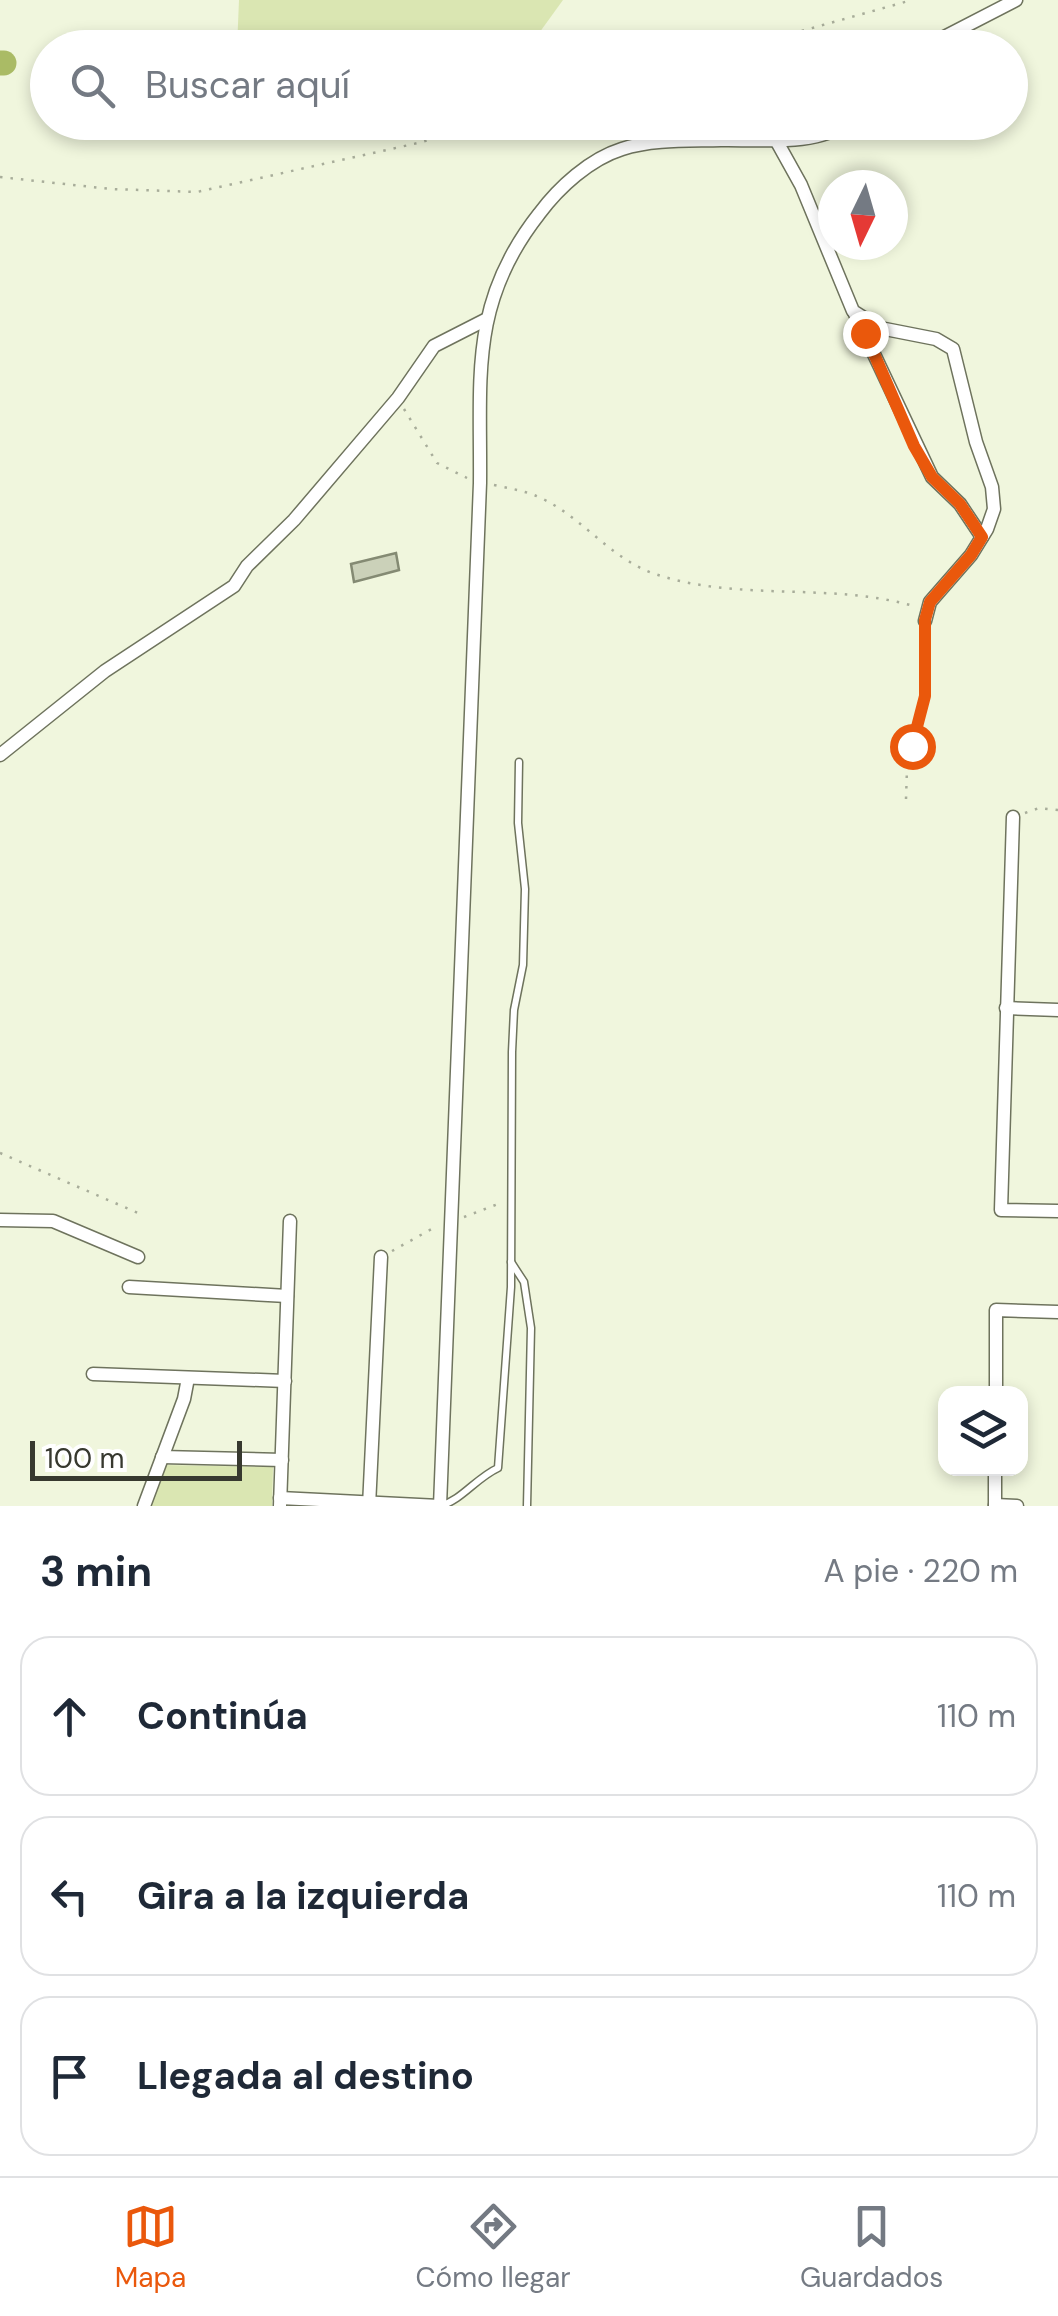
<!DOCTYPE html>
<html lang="es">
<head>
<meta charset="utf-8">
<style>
  :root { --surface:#fff; --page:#f2f2f3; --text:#1f2937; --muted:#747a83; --line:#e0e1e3; --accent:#ea580c }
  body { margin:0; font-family:"DM Sans",sans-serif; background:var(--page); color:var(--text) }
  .controls { position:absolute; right:30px; bottom:30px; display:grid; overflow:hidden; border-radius:20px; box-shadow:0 5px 15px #0003 }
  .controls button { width:90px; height:90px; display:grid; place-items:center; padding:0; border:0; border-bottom:2px solid var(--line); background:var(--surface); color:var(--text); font:50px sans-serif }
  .compass { position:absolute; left:818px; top:170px; width:90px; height:90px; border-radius:50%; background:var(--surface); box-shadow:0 5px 15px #0003; rotate:185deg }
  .scale { position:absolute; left:30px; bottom:25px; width:212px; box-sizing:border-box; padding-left:10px; border:5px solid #37392f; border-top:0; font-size:28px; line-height:35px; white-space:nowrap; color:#37392f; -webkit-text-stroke:8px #fff; paint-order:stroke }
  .stop { position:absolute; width:30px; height:30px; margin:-22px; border:8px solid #ea580c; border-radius:50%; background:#fff }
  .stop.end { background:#ea580c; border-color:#fff; box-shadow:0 2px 10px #0008 }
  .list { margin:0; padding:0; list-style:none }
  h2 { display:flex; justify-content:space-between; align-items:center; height:130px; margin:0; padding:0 40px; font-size:42px }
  h2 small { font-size:32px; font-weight:400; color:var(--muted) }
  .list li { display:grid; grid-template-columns:65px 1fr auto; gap:30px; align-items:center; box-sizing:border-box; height:160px; margin:0 20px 20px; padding:0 20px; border:2px solid var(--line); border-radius:30px }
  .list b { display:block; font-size:38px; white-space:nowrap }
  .list em { font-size:32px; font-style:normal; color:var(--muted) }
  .icon { flex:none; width:55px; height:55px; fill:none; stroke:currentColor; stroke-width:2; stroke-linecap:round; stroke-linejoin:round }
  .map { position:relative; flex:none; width:1058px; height:1506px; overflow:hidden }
  .search { position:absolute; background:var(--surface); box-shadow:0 5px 15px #0003; left:30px; right:30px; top:30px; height:110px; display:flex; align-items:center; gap:25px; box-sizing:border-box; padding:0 35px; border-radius:55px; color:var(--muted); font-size:38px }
  .sheet { height:670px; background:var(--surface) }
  nav { display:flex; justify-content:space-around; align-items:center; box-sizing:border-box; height:140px; border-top:2px solid var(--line); background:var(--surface); font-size:28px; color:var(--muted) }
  nav a { display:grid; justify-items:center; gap:5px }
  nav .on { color:var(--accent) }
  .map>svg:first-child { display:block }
  .green { fill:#dae6b2 }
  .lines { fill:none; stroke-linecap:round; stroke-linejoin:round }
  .river { stroke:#aabb65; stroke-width:25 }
  .building { fill:#cbd1b9; stroke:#848a73; stroke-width:2.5 }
  .lane-casing { stroke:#6e735d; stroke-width:9 }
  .street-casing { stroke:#6e735d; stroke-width:15 }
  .path { stroke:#a8ad9a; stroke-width:2.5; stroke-dasharray:2.5 8; stroke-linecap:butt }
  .lane { stroke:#fff; stroke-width:6 }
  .street { stroke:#fff; stroke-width:12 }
  .route { stroke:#ea580c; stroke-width:12 }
</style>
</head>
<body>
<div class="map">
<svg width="1058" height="1506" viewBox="0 0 1058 1506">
  <rect width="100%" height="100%" fill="#f0f6dd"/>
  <g class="green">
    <path d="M239 0H563L529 47 237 48Z"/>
    <path d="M163 1465 273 1467 272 1506H148Z"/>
  </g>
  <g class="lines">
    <path class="river" d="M0 63H4"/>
  </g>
  <path class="building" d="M396 553 399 570 354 582 351 564Z"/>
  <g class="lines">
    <g class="lane-casing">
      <g id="lane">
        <path d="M511 1262 524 1282 531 1328 527 1506"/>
        <path d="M440 1506C462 1500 476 1478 498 1468L511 1287 512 1052 514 1010 523 965 525 889 518 823 519 762"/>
      </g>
    </g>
    <g class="street-casing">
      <g id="street">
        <path d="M923 48 1016 0"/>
        <path d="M776 140 801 185 853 311 880 328 936 339 953 349 976 442 992 487 994 509 987 529 971 555 930 602 925 621"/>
        <path d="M855 314 932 477 960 504 982 537"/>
        <path d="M0 755 105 671 234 586 247 566 294 520 398 398 434 346 485 320"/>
        <path d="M1013 817 1001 1210 1058 1211"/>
        <path d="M1006 1008 1058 1010"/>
        <path d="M0 1220 53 1221 138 1257"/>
        <path d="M129 1287 287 1296"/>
        <path d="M93 1374 285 1381"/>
        <path d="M996 1394V1310L1058 1312"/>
        <path d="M162 1457 282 1460"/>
        <path d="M280 1498 439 1506"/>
        <path d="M995 1505 1017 1506"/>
        <path d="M144 1506 184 1399 188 1378"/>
        <path d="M280 1506 290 1221"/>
        <path d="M369 1506 381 1257"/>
        <path d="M440 1506 480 483C481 377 469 303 539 214 559 187 590 159 622 149 653 139 690 141 721 140 760 139 817 147 848 122"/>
        <path d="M995 1506V1468"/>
      </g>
    </g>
    <g class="path">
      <path d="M741 48 912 0"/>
      <path d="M0 177 111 189 197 192 418 143 491 122"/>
      <path d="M404 409 437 463 467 478"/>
      <path d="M494 485C512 489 528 491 545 500 584 520 610 557 652 573 738 603 831 581 917 607"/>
      <path d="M906 799 907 769 925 696 926 633"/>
      <path d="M1025 813 1039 808 1058 810"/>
      <path d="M0 1153 138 1213"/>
      <path d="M464 1217 498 1204"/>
      <path d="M392 1251 437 1226"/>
    </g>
    <use href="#lane" class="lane"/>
    <use href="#street" class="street"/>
  </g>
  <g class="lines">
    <path class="route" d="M865 333 914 446 932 477 960 504 982 537 971 555 930 602 925 620V696L912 746"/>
  </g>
</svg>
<div class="controls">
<button><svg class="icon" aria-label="layers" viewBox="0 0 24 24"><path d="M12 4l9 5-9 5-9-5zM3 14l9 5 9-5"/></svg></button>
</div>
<svg class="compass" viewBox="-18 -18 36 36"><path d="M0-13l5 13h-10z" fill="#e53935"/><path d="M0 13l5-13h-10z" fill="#747a83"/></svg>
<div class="scale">100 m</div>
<div class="stop" style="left:912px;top:746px"></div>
<div class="stop end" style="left:865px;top:333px"></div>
<div class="search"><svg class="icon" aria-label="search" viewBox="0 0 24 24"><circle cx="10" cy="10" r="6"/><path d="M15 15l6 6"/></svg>Buscar aquí</div>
</div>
<section class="sheet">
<h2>3 min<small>A pie · 220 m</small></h2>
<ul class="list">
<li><svg class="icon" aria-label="ahead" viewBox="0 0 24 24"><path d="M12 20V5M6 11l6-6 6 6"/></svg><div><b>Continúa</b></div><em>110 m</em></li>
<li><svg class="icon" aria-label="left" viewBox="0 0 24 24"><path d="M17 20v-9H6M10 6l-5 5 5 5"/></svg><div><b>Gira a la izquierda</b></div><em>110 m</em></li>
<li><svg class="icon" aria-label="arrive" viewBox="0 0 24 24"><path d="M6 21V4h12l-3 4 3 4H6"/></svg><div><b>Llegada al destino</b></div></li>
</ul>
</section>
<nav>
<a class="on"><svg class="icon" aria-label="map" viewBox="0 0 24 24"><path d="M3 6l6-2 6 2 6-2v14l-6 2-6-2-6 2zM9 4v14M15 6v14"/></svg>Mapa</a>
<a><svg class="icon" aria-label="directions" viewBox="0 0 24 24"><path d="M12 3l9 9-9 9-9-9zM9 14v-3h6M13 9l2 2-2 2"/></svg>Cómo llegar</a>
<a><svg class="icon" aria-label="saved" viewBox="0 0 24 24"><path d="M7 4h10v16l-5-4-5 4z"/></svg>Guardados</a>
</nav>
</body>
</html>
